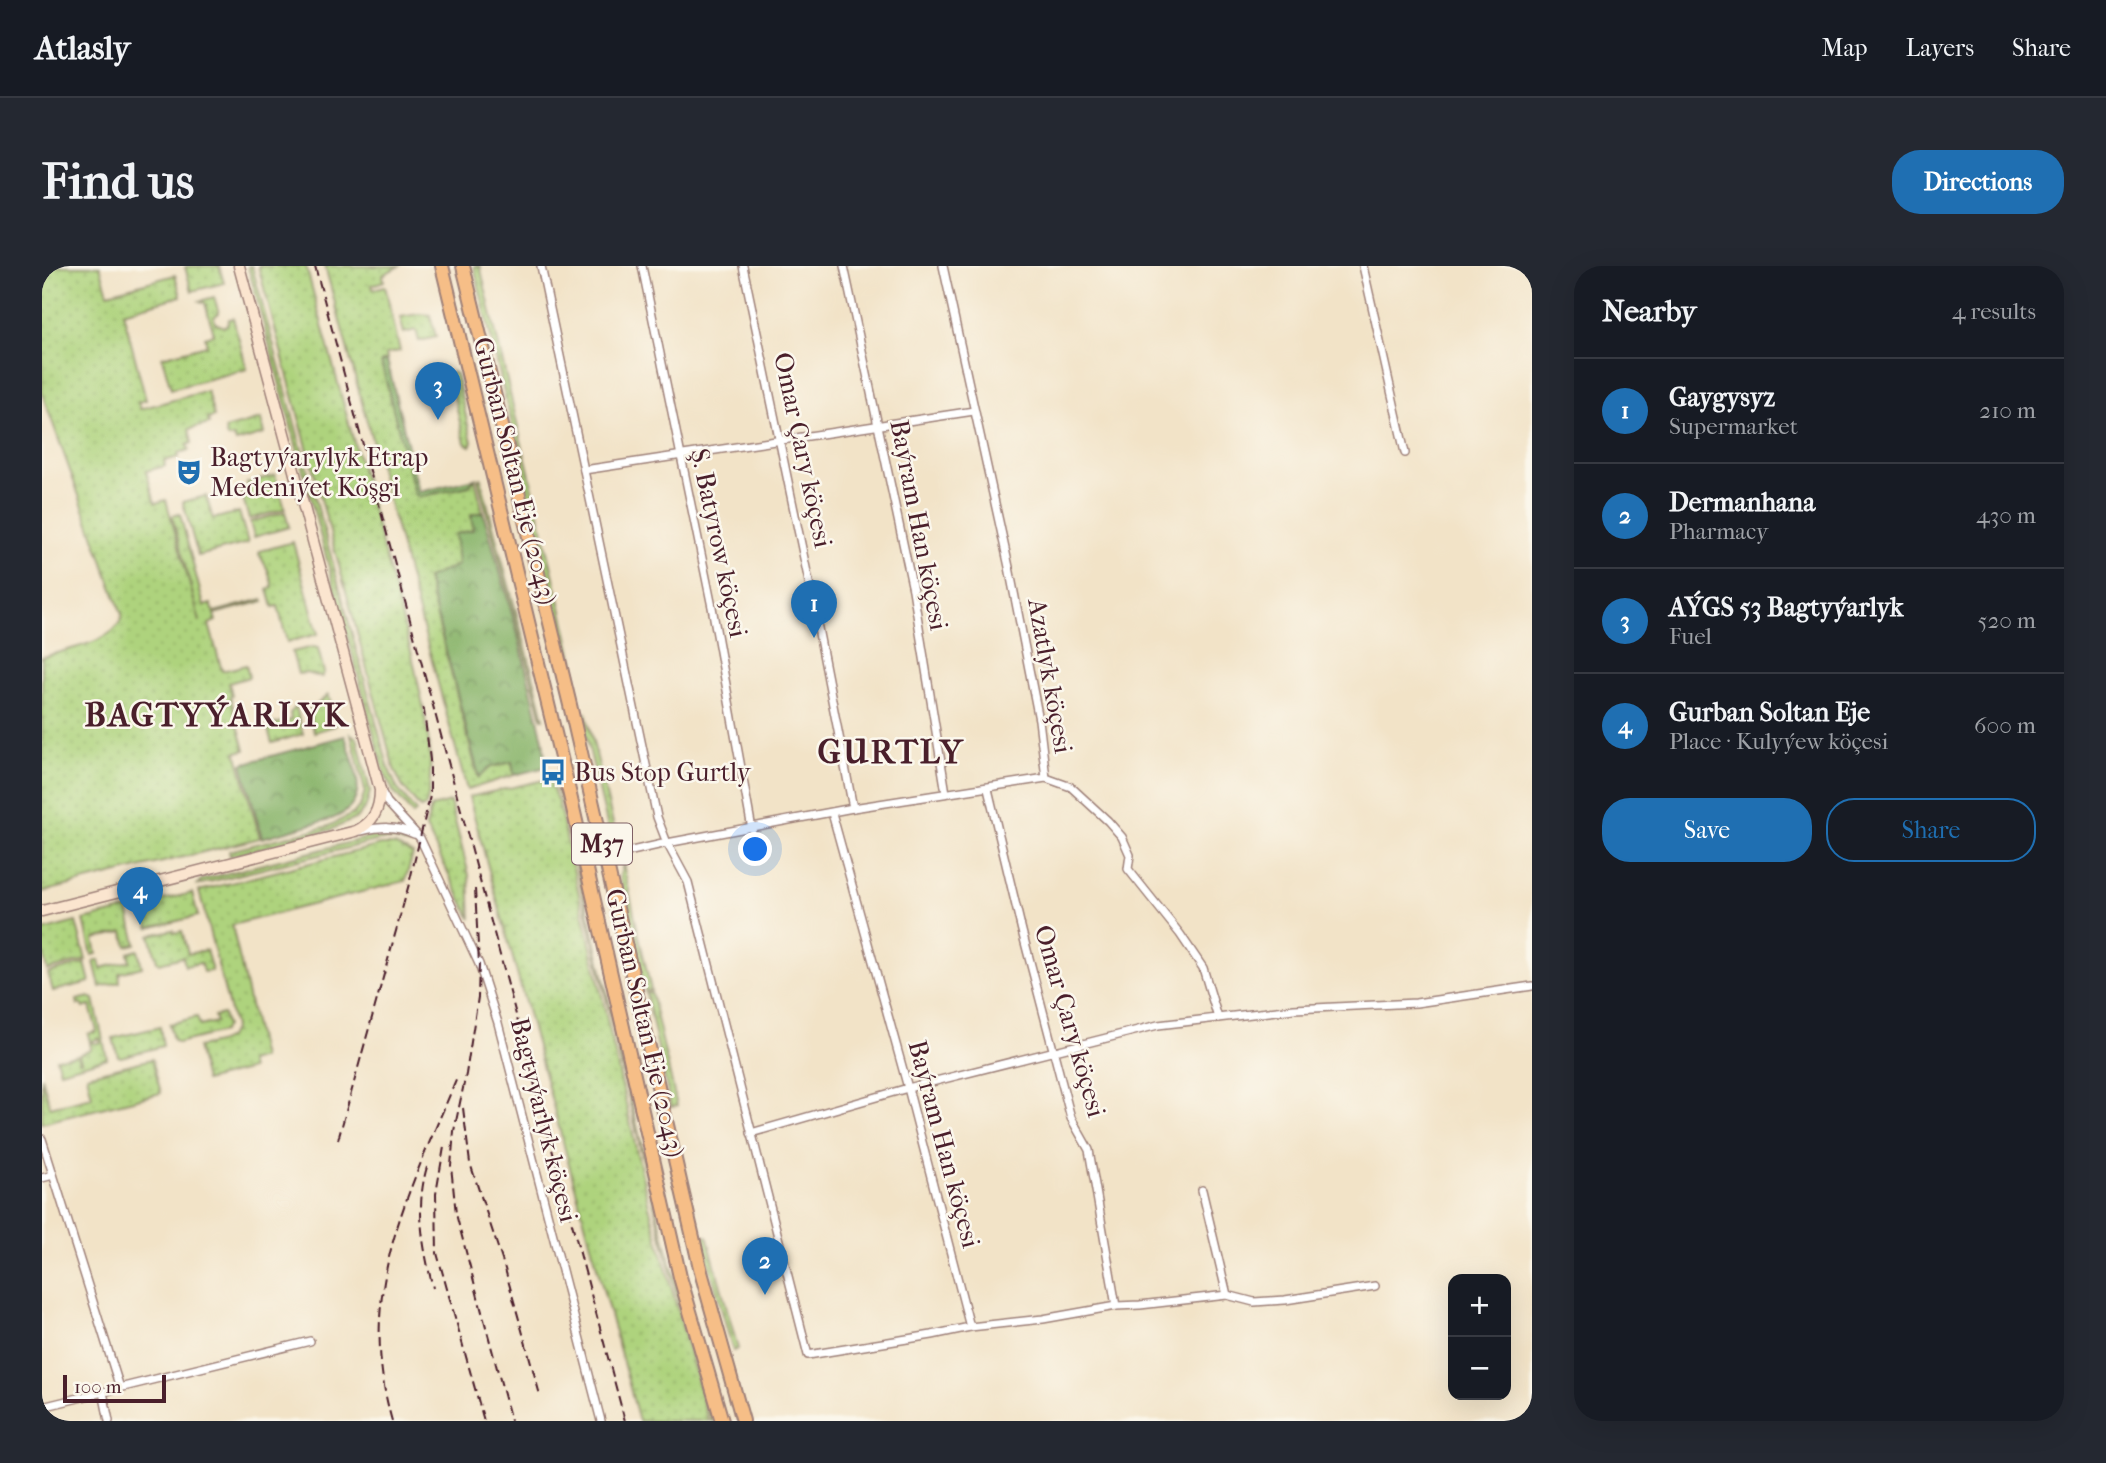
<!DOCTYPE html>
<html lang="en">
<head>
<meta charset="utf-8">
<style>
  :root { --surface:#171b24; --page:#242831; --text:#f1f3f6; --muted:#9ea1a6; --line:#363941; --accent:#1f6fb2 }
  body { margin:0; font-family:"IM FELL French Canon",serif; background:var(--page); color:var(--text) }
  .controls { position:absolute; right:21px; bottom:21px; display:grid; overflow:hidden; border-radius:14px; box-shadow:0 7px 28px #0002 }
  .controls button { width:63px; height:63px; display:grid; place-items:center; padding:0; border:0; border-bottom:2px solid var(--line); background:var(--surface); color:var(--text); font:35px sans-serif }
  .scale { position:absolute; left:21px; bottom:18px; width:103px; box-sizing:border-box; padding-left:7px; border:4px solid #4a1f2b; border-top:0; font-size:19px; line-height:24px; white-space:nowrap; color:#4a1f2b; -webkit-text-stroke:5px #fbf7ec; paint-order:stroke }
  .you { position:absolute; left:714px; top:584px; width:24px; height:24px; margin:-18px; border:5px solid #fff; border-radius:50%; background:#1a73e8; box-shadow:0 0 0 10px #1a73e833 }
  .badge { display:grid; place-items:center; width:46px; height:46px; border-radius:50%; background:var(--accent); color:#fff; font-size:23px; font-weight:700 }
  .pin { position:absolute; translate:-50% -58px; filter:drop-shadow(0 2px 4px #0008) }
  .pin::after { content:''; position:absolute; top:37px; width:24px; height:21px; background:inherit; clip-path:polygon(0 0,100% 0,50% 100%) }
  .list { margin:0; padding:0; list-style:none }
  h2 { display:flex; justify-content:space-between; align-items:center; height:91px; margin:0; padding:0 28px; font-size:30px }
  h2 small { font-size:23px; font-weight:400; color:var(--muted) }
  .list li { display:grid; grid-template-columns:46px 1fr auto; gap:21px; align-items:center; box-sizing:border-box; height:105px; padding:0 28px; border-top:2px solid var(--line) }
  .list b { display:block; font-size:26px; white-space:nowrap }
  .list p { margin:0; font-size:23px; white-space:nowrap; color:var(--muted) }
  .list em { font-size:23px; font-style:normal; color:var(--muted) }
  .actions { display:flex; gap:14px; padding:21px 28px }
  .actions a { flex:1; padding:16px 0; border:2px solid var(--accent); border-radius:28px; text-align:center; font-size:24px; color:var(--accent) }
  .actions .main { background:var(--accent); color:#fff }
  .map { position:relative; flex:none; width:1490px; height:1155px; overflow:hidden; border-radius:28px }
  header { display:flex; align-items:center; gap:42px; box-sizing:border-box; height:98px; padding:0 35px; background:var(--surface); border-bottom:2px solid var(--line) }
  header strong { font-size:33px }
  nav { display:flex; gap:38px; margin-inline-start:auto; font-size:24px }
  .intro { display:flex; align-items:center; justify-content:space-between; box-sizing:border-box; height:168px; padding:0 42px }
  h1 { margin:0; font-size:49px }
  .button { padding:18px 32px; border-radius:28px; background:var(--accent); color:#fff; font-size:24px; font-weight:700 }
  main { display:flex; gap:42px; padding:0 42px }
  aside { flex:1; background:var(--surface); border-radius:28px; box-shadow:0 7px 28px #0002 }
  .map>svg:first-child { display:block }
  .grass { fill:url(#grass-dots); stroke:#7c7954; stroke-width:2 }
  .forest { fill:url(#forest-crowns); stroke:#6a6a4c; stroke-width:2 }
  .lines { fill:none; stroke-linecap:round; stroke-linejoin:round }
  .street-casing { stroke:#9e8179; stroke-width:10 }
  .secondary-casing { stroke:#9e8179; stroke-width:13 }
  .highway-casing { stroke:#9e8179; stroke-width:16 }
  .street { stroke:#fff; stroke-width:7 }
  .secondary { stroke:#fbe5cf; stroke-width:10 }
  .highway { stroke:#f6be87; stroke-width:12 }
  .rail { stroke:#4a1f2b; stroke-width:2; stroke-dasharray:10 5; stroke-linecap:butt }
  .labels { text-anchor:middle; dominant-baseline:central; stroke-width:5; stroke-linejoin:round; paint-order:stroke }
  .shield { fill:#fbf7ec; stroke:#7f6065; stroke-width:2 }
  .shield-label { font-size:24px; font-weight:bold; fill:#4a1f2b }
  .street-label { font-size:26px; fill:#4a1f2b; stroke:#fbf7ec }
  .poi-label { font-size:26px; fill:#4a1f2b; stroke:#fbf7ec; text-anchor:start }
  .district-label { font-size:33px; font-weight:bold; letter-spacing:2px; fill:#4a1f2b; stroke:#fbf7ec }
</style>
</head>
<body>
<header>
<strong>Atlasly</strong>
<nav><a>Map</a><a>Layers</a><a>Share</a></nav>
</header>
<div class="intro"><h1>Find us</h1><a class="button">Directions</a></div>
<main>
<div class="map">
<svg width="1490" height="1155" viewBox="0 0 1490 1155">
  <defs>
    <pattern id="grass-dots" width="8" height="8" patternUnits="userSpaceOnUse" patternTransform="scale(1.75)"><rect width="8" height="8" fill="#aed37d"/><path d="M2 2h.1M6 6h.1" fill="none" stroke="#97b56c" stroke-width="1.8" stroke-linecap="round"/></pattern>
    <pattern id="forest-crowns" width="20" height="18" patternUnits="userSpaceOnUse" patternTransform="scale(1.75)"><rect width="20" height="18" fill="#8ab56c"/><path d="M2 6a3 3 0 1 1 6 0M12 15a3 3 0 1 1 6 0" fill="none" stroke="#739359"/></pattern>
  </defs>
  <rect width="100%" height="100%" fill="#fbf7ec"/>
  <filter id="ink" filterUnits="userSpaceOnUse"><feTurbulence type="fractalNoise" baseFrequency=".0143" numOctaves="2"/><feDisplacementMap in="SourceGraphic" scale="14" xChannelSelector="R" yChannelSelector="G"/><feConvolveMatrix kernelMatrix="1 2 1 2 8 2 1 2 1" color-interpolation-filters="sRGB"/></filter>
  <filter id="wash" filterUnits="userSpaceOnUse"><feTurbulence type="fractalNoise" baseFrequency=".00686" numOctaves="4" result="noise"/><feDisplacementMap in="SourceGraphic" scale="28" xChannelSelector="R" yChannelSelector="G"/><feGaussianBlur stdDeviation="1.57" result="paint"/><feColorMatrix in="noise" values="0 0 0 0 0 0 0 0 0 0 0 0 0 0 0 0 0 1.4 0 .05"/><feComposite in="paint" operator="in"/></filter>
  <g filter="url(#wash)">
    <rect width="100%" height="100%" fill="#f2e3c7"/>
    <g class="grass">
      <path d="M0 0H58L66 27 133 9 139 30 81 46 104 134 96 136 98 143 165 125 172 151 166 153 167 158 147 163 150 177 145 179 147 184 136 187 137 191 122 195 123 200 104 205 113 237 124 234 158 356 130 250 138 248 162 340 169 338 172 346 221 333 222 335 172 348 174 355 167 358 180 405 204 399 207 411 187 417 190 429 188 430 203 484 194 486 218 572 0 626V391C22 384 77 376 80 349L0 127Z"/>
      <path d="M148 0H177L182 17 150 25 143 1Z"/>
      <path d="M206 0H210L347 504 355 522 374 546 371 549 351 525 342 506Z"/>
      <path d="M216 0H264L370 389C380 437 396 492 384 540L378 542 360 520 352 503Z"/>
      <path d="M283 0H357L341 9 342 15 330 19 331 23 343 20 358 85 344 88 345 94 340 95 373 228 427 220 433 213 441 246 429 249 431 264 416 299 385 313 436 511 448 501 470 496 472 509 425 524Z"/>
      <path d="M432 0H438L482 187 477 188Z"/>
      <path d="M172 31 177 47 172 51 173 57 182 61 186 57 187 53 191 52 205 103 129 123 120 91 165 79 163 71 172 68 163 37 158 35Z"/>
      <path d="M377 48 388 49 394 71 377 75 374 64 362 67 358 51Z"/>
      <path d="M410 106 414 108 430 176 428 180 423 177 407 110Z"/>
      <path d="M219 153 222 168 194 176 192 171 185 172 183 163Z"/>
      <path d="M483 189 532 396 522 377 477 190Z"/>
      <path d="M233 209 243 243 207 253 199 225 206 223 205 217Z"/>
      <path d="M439 212C458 293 483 372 502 453H500C480 373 456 293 436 213Z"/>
      <path d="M164 230 171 253 197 246 206 277 156 290 141 236Z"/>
      <path d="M243 246 247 261 212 271 208 256Z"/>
      <path d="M251 276 276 368 245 376 236 340 231 341 226 323 231 321 226 304 217 288 218 285Z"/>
      <path d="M271 381 276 382 282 407 280 411 264 407 256 408 250 386Z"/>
      <path d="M286 429 296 456 293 460 272 466 266 444 273 440Z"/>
      <path d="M254 441 261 468 230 477 225 460 249 454 248 447Z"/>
      <path d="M544 447 575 574 566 562 539 448Z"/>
      <path d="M309 468 315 472 328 525 324 541 315 552 288 564 188 590 187 585 287 560 311 548 319 538 323 525Z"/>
      <path d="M512 511 522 537 613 939 672 1155H669C610 952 568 744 520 538L510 512Z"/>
      <path d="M507 513 517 539 607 940 666 1155H597L427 531Z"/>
      <path d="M408 536 427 609 429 653 384 562 389 541Z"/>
      <path d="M337 569H355L370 575 367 579 354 574H338L155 619 159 614Z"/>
      <path d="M339 579H353L371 588 363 615 190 659 220 792 207 796 209 803 163 815 155 781C170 778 188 778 192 761L157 625Z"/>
      <path d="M581 598 609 724 603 725 578 611Z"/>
      <path d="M150 627 156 650 107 662 101 639Z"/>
      <path d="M86 643 94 678 85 680 81 666 52 673 55 688 50 689 42 654Z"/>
      <path d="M34 656 44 694 5 704 0 682V665Z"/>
      <path d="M131 664 132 667 140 665 146 688 164 684 170 705 161 706 159 697 143 700 141 691 117 697 115 695 108 669Z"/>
      <path d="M96 684 100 701 77 707 78 716 58 721 52 695 57 694 59 702 88 695 86 687Z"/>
      <path d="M43 697 48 716 11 725 6 707Z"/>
      <path d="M609 726 635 840 629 841 604 727Z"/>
      <path d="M47 731 52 733 65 792 18 805 14 792 35 789 37 795H39L37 788 49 783 48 777H59L57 772 48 776 46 768 55 765 48 740 41 742 39 738 36 739 35 734Z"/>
      <path d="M181 748 184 760 180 766 136 777 131 774 127 758 155 751 158 760 174 756 172 750Z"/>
      <path d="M118 761 121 780 79 791 76 790 71 772Z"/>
      <path d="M110 793 119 827 0 857V811L8 841 50 831 45 809Z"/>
      <path d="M665 970 696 1083 691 1085 661 976 660 971Z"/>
    </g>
    <g class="forest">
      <path d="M345 94 377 226 433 213 427 220 378 231 373 228 339 96Z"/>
      <path d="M441 246 476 369 501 474 504 501 472 509 470 496 449 501 437 511 385 312 416 299 413 268 431 264 429 249Z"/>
      <path d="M303 470C312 500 331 536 292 552L220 572 200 498Z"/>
    </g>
  </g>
  <g filter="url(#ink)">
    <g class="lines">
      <g class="street-casing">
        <g id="street">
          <path d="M499 0 615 551 625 577 646 616 766 1089 890 1069 928 1061 866 822 790 547"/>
          <path d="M600 0 670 341 710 563"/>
          <path d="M701 0 768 321 811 542"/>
          <path d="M802 0 871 324 904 527"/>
          <path d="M1321 0 1363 187"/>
          <path d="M542 204 932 145"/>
          <path d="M1004 512 1029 521 1066 555 1080 571 1088 589 1086 603 1138 668 1161 702 1176 752"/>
          <path d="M946 523 980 665 1029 852 1047 884 1074 1040"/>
          <path d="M339 525 345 536 378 572 437 698 456 757 559 1155"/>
          <path d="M319 565C338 561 353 559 372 568"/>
          <path d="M563 591 625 577 811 542 1004 512 997 454 967 301 901 0"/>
          <path d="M709 867 866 822 1116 759 1252 743 1374 737 1490 720"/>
          <path d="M0 873 78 1122"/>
          <path d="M0 912 11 909"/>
          <path d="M1185 1029 1212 1036 1243 1034 1333 1020"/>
          <path d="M928 1061 1001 1053 1074 1040 1098 1039 1185 1029 1160 924"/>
          <path d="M61 1126 67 1155"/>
          <path d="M0 1141 268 1075"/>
        </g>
      </g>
      <g class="secondary-casing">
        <path id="secondary" d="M0 645 314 565C331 557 338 544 338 524L197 0"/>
      </g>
      <g class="highway-casing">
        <g id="highway">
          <path d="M400 0 528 529 638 1011 680 1155"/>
          <path d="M421 0 528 439 659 1006 701 1155"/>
        </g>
      </g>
      <use href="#street" class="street"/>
      <use href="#secondary" class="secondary"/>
      <use href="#highway" class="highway"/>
      <g class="rail">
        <path d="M273 0 583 1155"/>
        <path d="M433 623 437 698 436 731 424 808 412 865 409 900 414 948 469 1155"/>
        <path d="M421 842 428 897 463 1003 498 1129"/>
        <path d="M296 874 367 618 388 530V494L381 437"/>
        <path d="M402 881 394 928 395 987 442 1155"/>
        <path d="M385 901C373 941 381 982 391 1022"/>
        <path d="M350 1155C313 1024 366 929 415 812"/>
      </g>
    </g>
  </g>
  <defs>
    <g id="theatre-bare" transform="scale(2.1)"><path d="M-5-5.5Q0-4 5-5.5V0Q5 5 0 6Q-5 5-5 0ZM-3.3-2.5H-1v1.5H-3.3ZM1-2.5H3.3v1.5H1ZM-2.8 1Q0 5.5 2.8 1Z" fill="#1f6fb2" stroke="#fbf7ec" stroke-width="2.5" paint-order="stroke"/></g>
    <g id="bus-bare" transform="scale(2.1)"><path d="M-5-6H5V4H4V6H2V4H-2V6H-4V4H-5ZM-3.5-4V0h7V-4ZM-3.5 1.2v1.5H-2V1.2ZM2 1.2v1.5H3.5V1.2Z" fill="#1f6fb2" stroke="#fbf7ec" stroke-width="2.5" paint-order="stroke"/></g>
  </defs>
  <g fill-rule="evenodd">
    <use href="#theatre-bare" x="147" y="206"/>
    <use href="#bus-bare" x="511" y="506"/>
  </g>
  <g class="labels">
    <rect class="shield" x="530" y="557.5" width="60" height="41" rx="5"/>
    <g class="shield-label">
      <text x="560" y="578">M37</text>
    </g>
    <g class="street-label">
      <text transform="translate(761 184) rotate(78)">Omar Çary köçesi</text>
      <text transform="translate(473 205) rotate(76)">Gurban Soltan Eje (2043)</text>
      <text transform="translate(877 259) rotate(79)">Baýram Han köçesi</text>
      <text transform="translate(677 277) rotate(78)">Ş. Batyrow köçesi</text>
      <text transform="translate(1008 410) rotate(80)">Azatlyk köçesi</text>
      <text transform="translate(1028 755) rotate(74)">Omar Çary köçesi</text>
      <text transform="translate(603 757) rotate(77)">Gurban Soltan Eje (2043)</text>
      <text transform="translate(502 854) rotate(76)">Bagtyýarlyk köçesi</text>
      <text transform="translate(902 878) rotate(75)">Baýram Han köçesi</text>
    </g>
    <g class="poi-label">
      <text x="168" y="191">Bagtyýarylyk Etrap<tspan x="168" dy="30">Medeniýet Köşgi</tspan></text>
      <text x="532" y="506">Bus Stop Gurtly</text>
    </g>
    <g class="district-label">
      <text x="175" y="449">BAGTYÝARLYK</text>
      <text x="849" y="486">GURTLY</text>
    </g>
  </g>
</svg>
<div class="controls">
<button>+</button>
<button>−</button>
</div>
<div class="scale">100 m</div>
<div class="you"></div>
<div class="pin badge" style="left:772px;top:372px">1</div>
<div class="pin badge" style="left:723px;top:1029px">2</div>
<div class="pin badge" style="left:396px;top:154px">3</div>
<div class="pin badge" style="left:98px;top:659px">4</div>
</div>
<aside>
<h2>Nearby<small>4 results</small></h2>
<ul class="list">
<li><span class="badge">1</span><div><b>Gaygysyz</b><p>Supermarket</p></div><em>210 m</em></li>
<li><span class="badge">2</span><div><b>Dermanhana</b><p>Pharmacy</p></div><em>430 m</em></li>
<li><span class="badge">3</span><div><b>AÝGS 53 Bagtyýarlyk</b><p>Fuel</p></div><em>520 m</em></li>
<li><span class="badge">4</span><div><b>Gurban Soltan Eje</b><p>Place · Kulyýew köçesi</p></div><em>600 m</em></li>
</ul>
<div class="actions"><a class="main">Save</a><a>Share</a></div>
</aside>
</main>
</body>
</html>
